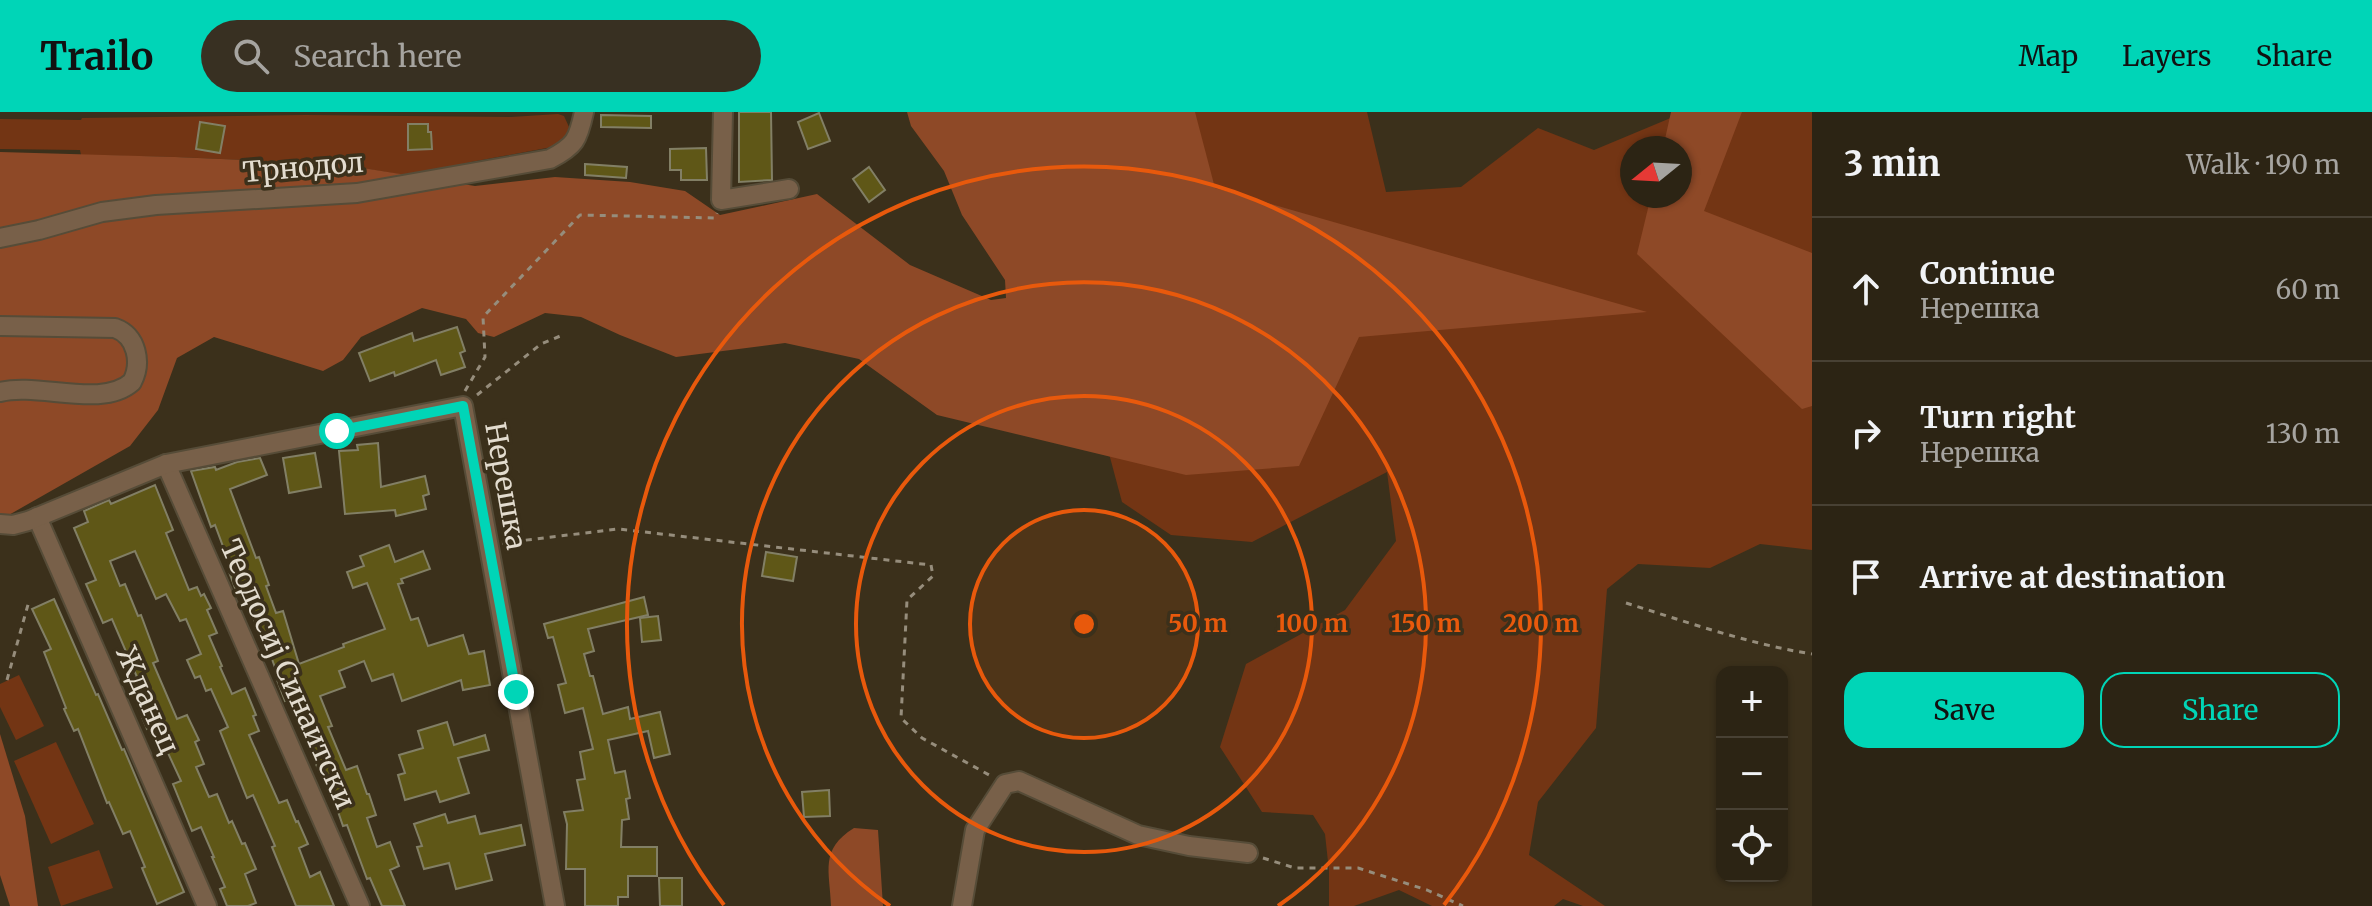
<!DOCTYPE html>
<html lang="en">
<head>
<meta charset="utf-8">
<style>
  :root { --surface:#2c2414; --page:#383022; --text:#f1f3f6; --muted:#a6a4a0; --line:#484134; --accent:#00d5b7 }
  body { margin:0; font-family:Merriweather,serif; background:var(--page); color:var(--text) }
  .controls { position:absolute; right:24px; bottom:24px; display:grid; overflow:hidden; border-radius:16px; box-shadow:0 2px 6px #0004 }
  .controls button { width:72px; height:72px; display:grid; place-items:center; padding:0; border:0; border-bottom:2px solid var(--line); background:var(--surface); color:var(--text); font:40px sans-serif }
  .compass { position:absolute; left:1620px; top:24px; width:72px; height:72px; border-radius:50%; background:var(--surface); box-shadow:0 2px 6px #0004; rotate:252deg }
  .stop { position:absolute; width:24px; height:24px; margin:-18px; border:6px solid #00d5b7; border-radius:50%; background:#fff }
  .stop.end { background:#00d5b7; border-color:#fff; box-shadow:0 2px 8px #0008 }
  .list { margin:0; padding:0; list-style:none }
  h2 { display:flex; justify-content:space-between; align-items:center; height:104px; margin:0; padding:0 32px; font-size:34px }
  h2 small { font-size:26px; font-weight:400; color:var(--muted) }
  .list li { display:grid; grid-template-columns:52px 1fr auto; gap:24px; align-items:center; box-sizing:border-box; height:144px; padding:0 32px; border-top:2px solid var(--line) }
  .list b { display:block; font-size:30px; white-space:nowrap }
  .list p { margin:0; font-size:26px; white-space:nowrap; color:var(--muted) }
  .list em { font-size:26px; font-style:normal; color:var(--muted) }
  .actions { display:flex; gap:16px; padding:24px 32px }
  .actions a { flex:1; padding:18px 0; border:2px solid var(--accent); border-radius:24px; text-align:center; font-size:28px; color:var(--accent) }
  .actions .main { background:var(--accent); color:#111 }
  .icon { flex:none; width:44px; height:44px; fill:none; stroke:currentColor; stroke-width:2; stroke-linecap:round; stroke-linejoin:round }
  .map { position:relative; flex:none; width:1812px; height:794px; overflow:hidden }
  header { display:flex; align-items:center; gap:48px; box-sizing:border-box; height:112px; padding:0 40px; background:var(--accent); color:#111 }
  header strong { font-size:38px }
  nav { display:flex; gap:44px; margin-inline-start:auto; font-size:28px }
  .search { width:560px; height:72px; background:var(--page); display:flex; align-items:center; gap:20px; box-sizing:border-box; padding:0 28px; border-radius:44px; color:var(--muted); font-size:30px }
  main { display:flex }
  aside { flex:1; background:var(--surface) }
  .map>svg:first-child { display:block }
  .green { fill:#733514; fill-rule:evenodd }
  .forest { fill:#8e4927 }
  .building { fill:#5f5717; stroke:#827f65; stroke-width:2 }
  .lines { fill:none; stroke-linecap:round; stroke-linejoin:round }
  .minor-casing { stroke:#564c38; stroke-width:22 }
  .path { stroke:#968d7c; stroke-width:3; stroke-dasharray:6 6; stroke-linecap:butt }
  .minor { stroke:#786049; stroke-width:18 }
  .route { stroke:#00d5b7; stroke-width:10 }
  .ring { fill:none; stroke:#e8590c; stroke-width:4 }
  .labels { text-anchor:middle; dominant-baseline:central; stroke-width:7; stroke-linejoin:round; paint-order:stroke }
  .street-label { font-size:28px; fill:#e3dccf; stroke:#3b301b }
  .centre { fill:#e8590c; stroke:#3b301b; stroke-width:4 }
  .ring-label { font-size:24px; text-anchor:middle; font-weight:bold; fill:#e8590c; stroke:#3b301b; stroke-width:7; stroke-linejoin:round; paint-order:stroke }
</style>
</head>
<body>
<header>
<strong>Trailo</strong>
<div class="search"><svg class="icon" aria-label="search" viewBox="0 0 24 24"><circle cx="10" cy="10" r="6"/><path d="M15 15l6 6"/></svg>Search here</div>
<nav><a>Map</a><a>Layers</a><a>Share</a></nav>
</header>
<main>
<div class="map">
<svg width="1812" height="794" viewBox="0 0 1812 794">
  <rect width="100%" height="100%" fill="#3b301b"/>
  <g class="green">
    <path d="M1077 0H1367L1386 80 1461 75 1538 16 1594 38 1685 0H1812V438L1760 432 1710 456 1638 452 1607 477 1596 616 1538 690 1529 743 1605 794H1583L1563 787 1554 794H1432L1399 778 1354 794H1329V759L1325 722 1313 703 1262 700 1220 635 1246 552 1345 498 1396 429 1387 360 1252 430 1171 423 1122 390 1086 256ZM1632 36H1680V84H1632Z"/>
    <path d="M558 2 564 4 569 15 565 27 552 35 471 50 410 64 338 52 175 45 81 43 80 38 0 37V7L81 8 82 6 305 3 511 5Z"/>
    <path d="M19 563 44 614 16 628 0 595V572Z"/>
    <path d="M56 630 94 712 51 732 14 649Z"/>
    <path d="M99 738 113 776 61 794 48 755Z"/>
  </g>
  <g class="forest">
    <path d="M907 0H1195L1215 76 1647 200 1359 225 1299 354 1186 363 937 303 859 247 785 231 676 245 620 223 581 205 545 201 494 225 478 221 466 207 422 196 361 225 343 248 323 259 214 225 177 246 158 298 130 334 0 408V40L175 45 338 52 475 74 555 65 630 70 685 79 720 103 817 82 910 153 991 188 1006 186 1005 168 962 103 944 59 911 14Z"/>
    <path d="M1671 0H1742L1704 99 1812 141V294L1802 297 1637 142 1651 84H1680V36H1663Z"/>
    <path d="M0 622 25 704 38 794H10L0 763Z"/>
    <path d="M854 716 878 718 883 794H831C830 759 819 738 854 716Z"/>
  </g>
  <g class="building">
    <path d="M739 0H771L772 68 739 70Z"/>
    <path d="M819 1 830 29 808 37 798 10Z"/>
    <path d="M601 3 651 4V16L601 15Z"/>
    <path d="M200 10 225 14 220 41 196 37Z"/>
    <path d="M408 12H428V20H431L432 37 408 38Z"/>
    <path d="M706 36 707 68H681V58H670V37Z"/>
    <path d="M585 52 627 55 626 66 585 63Z"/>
    <path d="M869 55 885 78 869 90 853 67Z"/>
    <path d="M457 215 465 239 460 241 465 255 441 263 436 248 395 264 394 260 370 269 359 241 412 221 414 229Z"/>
    <path d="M378 331 381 375 425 364 429 382 423 384 426 397 396 404 395 398 345 402 339 339 358 338 357 333Z"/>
    <path d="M315 341 321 375 289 381 283 346Z"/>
    <path d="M260 346 267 363 230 377 256 446 259 445 269 473 266 474 276 501 283 499 299 552 344 535 343 532 385 517 367 471 353 476 347 460 364 454 360 444 389 433 395 450 423 439 430 457 401 467 403 471 398 472 411 508 418 506 428 534 463 523 469 542 484 539 490 573 463 578 461 568 402 589 393 562 372 569 364 549 339 559 345 575 320 584 332 614 328 615 346 658 357 654 367 682H369L376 703 367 706 377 735 390 730 399 754 390 758 405 794H382L370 766 367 767 347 713 343 714 323 656 318 657 290 587 285 589 277 568 279 567 267 533 264 534 244 482 238 484 228 457 231 456 215 413 211 415 191 359 215 355 216 358 237 350Z"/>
    <path d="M155 373 173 418 166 421 189 478 197 475 201 484 204 482 211 496 207 498 217 521 209 524 222 554 220 555 232 582 245 576 256 603 253 604 259 619 249 623 279 691 287 688 296 710 298 709 308 732 299 736 310 765 320 760 334 794H296L272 735 275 734 253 683 247 686 220 619 228 615 211 577 206 579 200 564 195 566 187 548 201 542 186 507 180 509 166 482 156 487 135 439 110 449 120 474 125 472 138 504 141 503 158 549 153 551 177 607 187 603 199 628 195 630 204 652 196 655 209 685 217 682 229 711 232 709 242 732 245 731 256 757 245 762 256 791 248 794H227L220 777 225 775 212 745H214L201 715 192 719 173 672 181 669 155 613 147 617 142 605 145 604 130 568 137 565 112 507 103 511 86 472 96 468 74 416 88 410 84 399 109 388 111 392Z"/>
    <path d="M766 440 797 445 793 469 762 464Z"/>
    <path d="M644 485 648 503 588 517 594 539 584 542 590 564H593L603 602 628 595 630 607 660 600 670 642 654 646 648 619 608 628 615 661 625 659 630 686 626 687 629 707 622 708 621 735H657V764H628V785H618V794H585V757H566L567 712 564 700 583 698 577 668 585 667 580 640 593 637 583 596 565 601 558 573 566 571 553 525 548 526 544 512Z"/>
    <path d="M54 487 96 583 98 582 122 638 124 637 184 780 157 792 142 756 145 755 130 719 123 722 109 690 107 691 78 617 74 619 64 597 66 596 44 540 51 537 32 497Z"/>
    <path d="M658 504 661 528 642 530 640 506Z"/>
    <path d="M447 610 454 633 485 623 489 638 458 646 469 681 440 690 436 679 405 688 398 663 405 661 399 643 423 636 418 619Z"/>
    <path d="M829 678 830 704 804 705 802 680Z"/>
    <path d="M445 702 448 711 475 704 480 722 521 713 525 733 485 742 492 768 456 777 449 751 424 757 417 735 422 734 414 712Z"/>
    <path d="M659 766H682V794H660Z"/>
  </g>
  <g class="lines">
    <g class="minor-casing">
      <g id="minor">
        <path d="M723 0 721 88 789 77"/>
        <path d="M0 126 39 118 102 100 156 93 357 81 550 47C575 34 578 28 584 0"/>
        <path d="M0 214 115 216C137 224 142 251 132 270 102 297 38 270 0 280"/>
        <path d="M166 352 360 794"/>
        <path d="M37 405 207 794"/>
        <path d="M0 412 13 413 28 409 166 352 463 294 555 794"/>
        <path d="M962 794 975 718 1005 672 1019 669 1138 723 1189 734 1248 741"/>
      </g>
    </g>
    <g class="path">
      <path d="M465 279 485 245 483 205 580 103 715 106 717 101"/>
      <path d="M477 283 541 232 565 222"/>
      <path d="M502 431 618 417 931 453 933 464 907 488 901 606 922 626 991 664"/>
      <path d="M1626 491C1687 510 1749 532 1812 542"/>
      <path d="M7 568 29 489"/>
      <path d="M1263 746 1295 756H1358L1427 778 1463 794"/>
    </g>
    <use href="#minor" class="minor"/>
  </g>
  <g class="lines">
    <path class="route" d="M337 319 463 294 516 580"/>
  </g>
  <circle cx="1084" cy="512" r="114" fill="#e8590c" fill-opacity=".12"/>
  <g class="ring">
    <circle cx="1084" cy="512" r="114"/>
    <circle cx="1084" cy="512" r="228"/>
    <path d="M890 794A342 342 0 1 1 1278 794"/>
    <path d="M724 793A457 457 0 1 1 1444 793"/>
  </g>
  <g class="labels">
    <g class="street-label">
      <text transform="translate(303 55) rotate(-5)">Трнодол</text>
      <text transform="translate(506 374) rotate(80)">Нерешка</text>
      <text transform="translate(288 562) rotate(66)">Теодосиј Синаитски</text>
      <text transform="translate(148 588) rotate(66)">Жданец</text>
    </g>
  </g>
  <circle cx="1084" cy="512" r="12" class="centre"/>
  <g class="ring-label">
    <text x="1198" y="520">50 m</text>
    <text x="1312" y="520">100 m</text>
    <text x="1426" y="520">150 m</text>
    <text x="1541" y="520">200 m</text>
  </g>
</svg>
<div class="controls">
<button>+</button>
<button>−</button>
<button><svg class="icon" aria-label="locate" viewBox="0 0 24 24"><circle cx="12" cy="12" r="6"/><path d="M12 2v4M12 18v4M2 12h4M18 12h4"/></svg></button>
</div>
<svg class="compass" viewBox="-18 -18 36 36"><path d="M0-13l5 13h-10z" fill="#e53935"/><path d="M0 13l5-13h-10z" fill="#a6a4a0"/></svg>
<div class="stop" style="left:337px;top:319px"></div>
<div class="stop end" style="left:516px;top:580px"></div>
</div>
<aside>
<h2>3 min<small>Walk · 190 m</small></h2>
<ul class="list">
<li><svg class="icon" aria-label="ahead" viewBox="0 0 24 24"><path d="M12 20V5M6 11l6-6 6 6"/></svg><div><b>Continue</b><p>Нерешка</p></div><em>60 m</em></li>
<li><svg class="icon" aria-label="right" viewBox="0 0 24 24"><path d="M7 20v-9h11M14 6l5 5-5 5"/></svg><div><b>Turn right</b><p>Нерешка</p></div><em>130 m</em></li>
<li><svg class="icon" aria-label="arrive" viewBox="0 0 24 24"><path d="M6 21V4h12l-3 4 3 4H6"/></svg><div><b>Arrive at destination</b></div></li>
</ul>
<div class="actions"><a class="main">Save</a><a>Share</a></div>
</aside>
</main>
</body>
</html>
